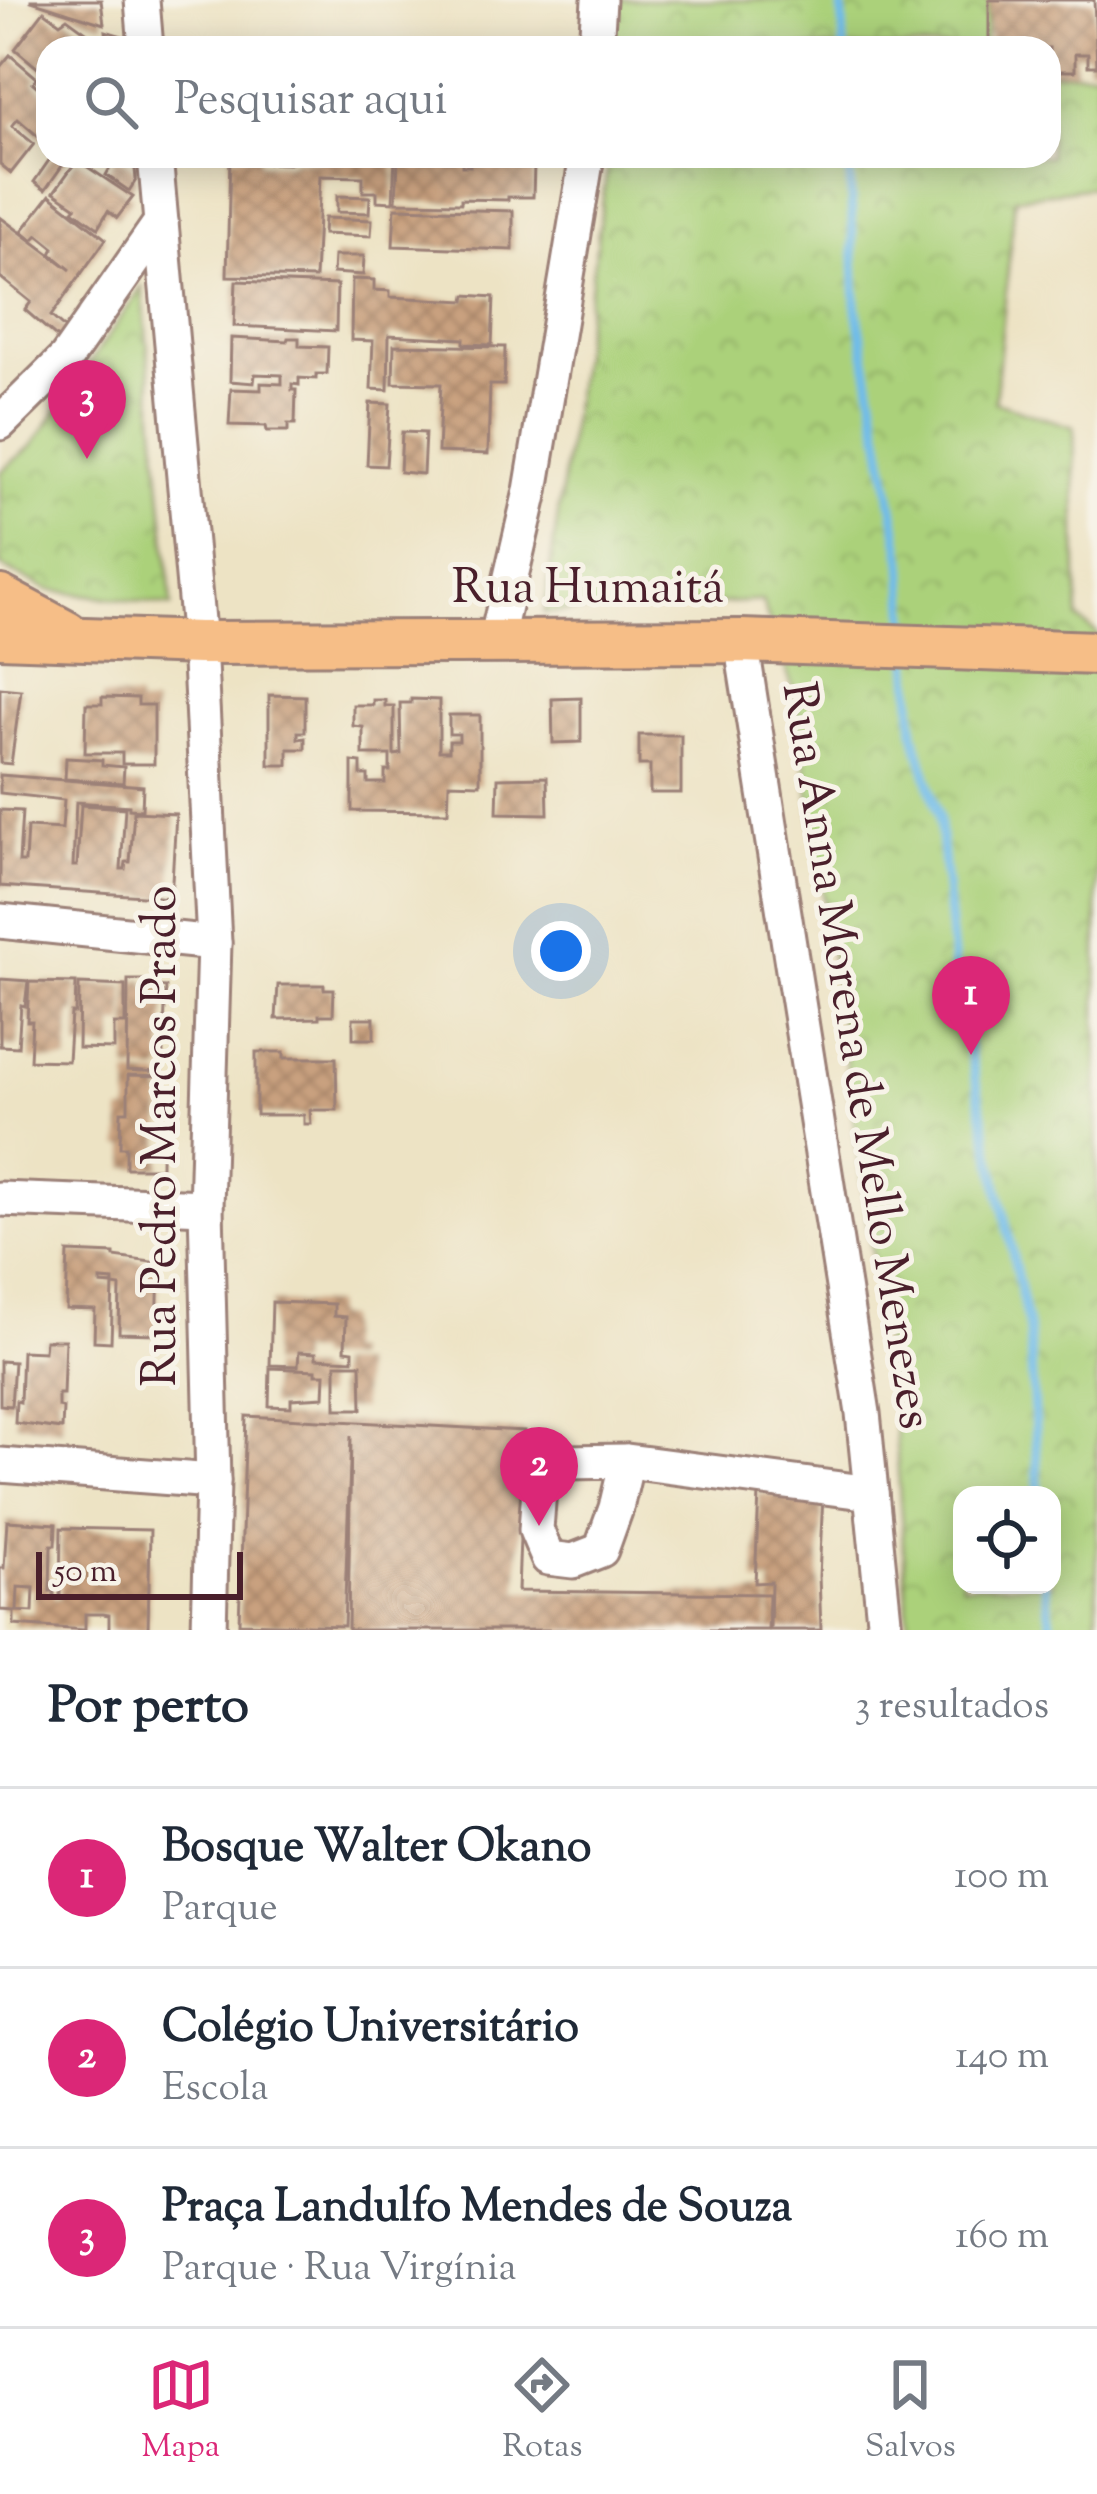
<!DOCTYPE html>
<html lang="pt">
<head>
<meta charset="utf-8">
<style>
  :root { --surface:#fff; --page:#f2f2f3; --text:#1f2937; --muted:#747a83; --line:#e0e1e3; --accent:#db2777 }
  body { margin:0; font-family:"Sorts Mill Goudy",serif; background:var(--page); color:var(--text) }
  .controls { position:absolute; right:36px; bottom:36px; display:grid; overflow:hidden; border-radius:24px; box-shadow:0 6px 30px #0003 }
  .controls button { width:108px; height:108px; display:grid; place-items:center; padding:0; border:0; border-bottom:3px solid var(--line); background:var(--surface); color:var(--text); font:60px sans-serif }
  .scale { position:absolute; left:36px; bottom:30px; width:207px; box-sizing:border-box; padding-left:12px; border:6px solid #4a1f2b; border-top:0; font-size:33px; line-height:42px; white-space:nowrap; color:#4a1f2b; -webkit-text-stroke:9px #f7f3e8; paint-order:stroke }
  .you { position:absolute; left:561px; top:951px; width:42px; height:42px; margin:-30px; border:9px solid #fff; border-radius:50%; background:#1a73e8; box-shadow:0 0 0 18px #1a73e833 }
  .badge { display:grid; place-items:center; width:78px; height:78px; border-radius:50%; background:var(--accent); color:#fff; font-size:39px; font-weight:700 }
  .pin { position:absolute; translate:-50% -99px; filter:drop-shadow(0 3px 6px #0008) }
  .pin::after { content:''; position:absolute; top:63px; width:42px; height:36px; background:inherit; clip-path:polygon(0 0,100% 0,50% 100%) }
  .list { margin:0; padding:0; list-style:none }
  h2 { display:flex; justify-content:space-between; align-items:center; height:156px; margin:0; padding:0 48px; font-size:51px }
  h2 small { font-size:39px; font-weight:400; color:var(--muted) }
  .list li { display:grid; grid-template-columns:78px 1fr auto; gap:36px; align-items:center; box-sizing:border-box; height:180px; padding:0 48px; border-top:3px solid var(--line) }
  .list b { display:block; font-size:45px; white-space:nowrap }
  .list p { margin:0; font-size:39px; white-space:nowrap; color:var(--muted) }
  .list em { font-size:39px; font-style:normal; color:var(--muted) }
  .icon { flex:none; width:66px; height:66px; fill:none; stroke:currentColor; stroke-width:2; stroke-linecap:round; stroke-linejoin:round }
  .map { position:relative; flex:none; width:1097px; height:1630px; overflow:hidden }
  .search { position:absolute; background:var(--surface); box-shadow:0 6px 30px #0003; left:36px; right:36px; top:36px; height:132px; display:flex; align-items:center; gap:30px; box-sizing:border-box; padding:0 42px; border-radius:36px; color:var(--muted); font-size:45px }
  .sheet { height:696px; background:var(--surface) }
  nav { display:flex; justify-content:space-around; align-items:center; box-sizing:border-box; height:168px; border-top:3px solid var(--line); background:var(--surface); font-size:33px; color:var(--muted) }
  nav a { display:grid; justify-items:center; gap:6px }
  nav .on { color:var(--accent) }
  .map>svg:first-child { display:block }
  .park { fill:url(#park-crowns); stroke:#7a7852; stroke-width:3; fill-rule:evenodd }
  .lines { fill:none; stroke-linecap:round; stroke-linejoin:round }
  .stream { stroke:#70bce9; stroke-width:9 }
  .building { fill:url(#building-cross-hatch) }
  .minor-casing { stroke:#9c8178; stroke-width:39 }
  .major-casing { stroke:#9c8178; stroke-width:48 }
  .minor { stroke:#fff; stroke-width:33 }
  .major { stroke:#f6be87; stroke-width:42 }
  .labels { text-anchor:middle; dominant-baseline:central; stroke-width:10; stroke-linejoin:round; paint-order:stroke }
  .street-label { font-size:48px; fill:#4a1f2b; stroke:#f7f3e8 }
</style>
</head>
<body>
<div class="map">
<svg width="1097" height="1630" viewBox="0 0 1097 1630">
  <defs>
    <pattern id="park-crowns" width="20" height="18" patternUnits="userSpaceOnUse" patternTransform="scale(3)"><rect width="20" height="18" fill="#abd17a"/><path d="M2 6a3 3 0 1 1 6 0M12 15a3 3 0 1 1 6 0" fill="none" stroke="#95b36a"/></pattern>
    <pattern id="building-cross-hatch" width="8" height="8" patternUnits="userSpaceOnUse" patternTransform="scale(3)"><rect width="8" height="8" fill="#c9a17f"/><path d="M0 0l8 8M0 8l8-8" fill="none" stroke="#a58368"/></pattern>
  </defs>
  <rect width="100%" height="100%" fill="#f7f3e8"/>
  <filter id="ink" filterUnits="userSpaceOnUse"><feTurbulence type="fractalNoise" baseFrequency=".00833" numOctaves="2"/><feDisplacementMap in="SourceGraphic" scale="24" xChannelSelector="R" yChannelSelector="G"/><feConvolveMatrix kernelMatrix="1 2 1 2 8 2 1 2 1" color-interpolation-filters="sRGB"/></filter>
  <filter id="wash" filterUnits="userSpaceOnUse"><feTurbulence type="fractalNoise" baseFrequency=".004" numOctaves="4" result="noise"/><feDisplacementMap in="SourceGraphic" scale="48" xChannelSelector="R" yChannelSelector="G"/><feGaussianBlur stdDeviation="2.7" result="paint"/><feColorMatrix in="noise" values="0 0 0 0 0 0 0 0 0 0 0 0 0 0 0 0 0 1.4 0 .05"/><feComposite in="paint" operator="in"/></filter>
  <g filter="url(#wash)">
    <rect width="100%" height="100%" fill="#ede3c4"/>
    <g class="park">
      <path d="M608 0H990L984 48H609Z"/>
      <path d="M1097 71V186L1015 198 995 402 1074 427 1078 619 1097 633V1630H909L894 1414 796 697 762 601 544 613 609 156H1049V73ZM962 1495H1052V1585H962Z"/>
      <path d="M142 287 172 606 49 590 0 566V472L33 445Z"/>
    </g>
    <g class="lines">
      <g class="stream">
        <path d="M842 0 844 48"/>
        <path d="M849 156 856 304 903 562 908 638"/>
        <path d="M909 658 914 733 939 816 956 988 1029 1331 1039 1495"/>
        <path d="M1045 1585 1052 1630"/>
      </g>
    </g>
    <g id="blocks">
      <g class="building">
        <path d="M31 0H101L104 24 31 1Z"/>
        <path d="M989 0H1094L1097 66H1088V54H1075V71H1049V48H989Z"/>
        <path d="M44 11 60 23 67 18 108 48 106 31 122 36 124 44 121 48H48V81L42 77 45 74 15 49Z"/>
        <path d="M10 55 37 78 33 83 48 96V130L41 139 18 119 12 126 34 144 11 173 0 164V67Z"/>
        <path d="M52 156H69L45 190 34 182Z"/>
        <path d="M117 156 135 169 136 180 129 191 106 175Z"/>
        <path d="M230 156H259V163L289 164 294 160 321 161V157L395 156 393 202 377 201V192H363V177L320 176 315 278 227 276Z"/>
        <path d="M470 156H510V165H534L533 197H508V200L461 199V203L396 202 398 160 462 161V166H470Z"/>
        <path d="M77 160 133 197 117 218 108 211 98 228 73 210 76 207 54 192Z"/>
        <path d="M50 195 106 239 51 316 71 334 62 342 25 310 31 302 0 277V217L71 270 51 254 54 248 38 235 33 240 22 231Z"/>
        <path d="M337 196 370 197 369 213 337 212Z"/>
        <path d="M395 208 513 211V250L393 246Z"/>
        <path d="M324 218 372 220 371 236 323 234Z"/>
        <path d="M334 256H364L363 275 333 273Z"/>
        <path d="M352 279 374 280V290L390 291V297L465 301 466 295 494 297 492 345 464 344V339L389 335 388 390 371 389 373 341 351 340Z"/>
        <path d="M236 281 337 285 336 331 234 326Z"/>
        <path d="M231 338 287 341 288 338H299V346L328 347 327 374H316V379L299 378V385L292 384V390H296L295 424H288V431H267L266 426 229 425 231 389 261 390V383L282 384V375L255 374 254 383 230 381Z"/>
        <path d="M394 345 505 347 504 385H490L488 454 438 452 441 384 393 383Z"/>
        <path d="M370 403 390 404 386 466 367 465Z"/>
        <path d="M402 432 425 433 423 474 400 472Z"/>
        <path d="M0 688 21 690 11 764 0 763Z"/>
        <path d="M269 695 305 696V732H298V739L305 738V749H288V765H269Z"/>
        <path d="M102 697 138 698V705H154V764H122V753H85L86 704H102Z"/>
        <path d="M581 698V742L553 743 552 699Z"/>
        <path d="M411 699 439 700V751H449V741H459V734H449V715H480V784L449 783 448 812 352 811V762L361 763V775H368V783H385V771H390V755H363V727L353 726V705H373V700H385V706H394V755L401 754 400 703H411Z"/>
        <path d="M639 735H681V793H650V765H639Z"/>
        <path d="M66 758 102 760V765L124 767 123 783 65 779Z"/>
        <path d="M0 775 143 786 142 810 129 809V806L76 802 73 866H77L81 805 125 808 121 869H125L126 862H130L134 812 176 814 171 898 0 886V810L22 811 19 862H25L27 827 62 829 64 800 0 793Z"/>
        <path d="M547 777 548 814 497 813 498 778Z"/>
        <path d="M0 979 28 981 25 1006 21 1005 18 1047 0 1046Z"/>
        <path d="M128 980H145V986L166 987 162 1072 127 1070Z"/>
        <path d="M29 982 76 983 75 1013H71L68 1061 30 1060 32 1021H27Z"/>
        <path d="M79 984 125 986V1024H114V1049L78 1048Z"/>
        <path d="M278 985H324V989H334L333 1015H319V1018L276 1019Z"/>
        <rect x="353" y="1018" width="21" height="21"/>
        <path d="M256 1052H284V1058H336L337 1110H310L311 1124H304V1115H256Z"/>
        <path d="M128 1075 162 1076 161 1168H126V1147H120L121 1111H128Z"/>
        <path d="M68 1252 114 1254V1257L159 1263 157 1334 119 1333 120 1287 113 1286V1281L101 1280V1284L113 1285 111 1342 94 1341 95 1310 66 1309Z"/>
        <path d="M272 1302 334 1304V1316L346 1317 345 1350 353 1351V1360L316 1358V1353L299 1352 298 1366 270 1365Z"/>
        <path d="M45 1340H65L63 1394H58V1407L63 1408 62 1429 15 1423 16 1401 20 1402 22 1351 44 1352Z"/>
        <path d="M0 1361 14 1362 11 1406 0 1405Z"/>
        <path d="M336 1364H361L362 1409H336Z"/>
        <path d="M270 1368 316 1370V1374H325L324 1397 291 1399V1407L269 1406Z"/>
        <path d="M246 1416 524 1431 518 1591 769 1594 768 1630H348L351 1436 344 1626 239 1623Z"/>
        <path d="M759 1494 823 1495 819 1576 821 1630H770L771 1582 755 1583Z"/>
        <path d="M7 1521 56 1524 55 1545H51L50 1591H54V1598H60L61 1528 150 1530 148 1630H109V1615L103 1614H85V1630L14 1625V1611L33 1612 34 1588 18 1587 17 1611 0 1610V1568H4Z"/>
      </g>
    </g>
  </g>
  <g filter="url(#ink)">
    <use href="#blocks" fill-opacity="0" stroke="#9c8178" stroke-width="3"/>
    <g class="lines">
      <g class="minor-casing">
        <g id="minor">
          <path d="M142 0 146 48"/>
          <path d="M596 48 599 0"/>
          <path d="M155 156 199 643 214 943 206 1207 213 1481 209 1630"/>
          <path d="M0 423 66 358 161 222"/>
          <path d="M496 641 531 491 587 156"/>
          <path d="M741 641 863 1413 885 1630"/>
          <path d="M0 921 214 943"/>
          <path d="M0 1199 206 1207"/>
          <path d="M627 1461 616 1508 601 1550 573 1561 548 1558 536 1530 539 1489 564 1462 627 1461 871 1493"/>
          <path d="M0 1465 213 1481"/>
        </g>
      </g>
      <g class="major-casing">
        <g id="major">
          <path d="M0 597 67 633"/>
          <path d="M0 636 199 643 741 641 1097 653"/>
        </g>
      </g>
      <use href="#minor" class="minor"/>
      <use href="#major" class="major"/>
    </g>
  </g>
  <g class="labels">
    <g class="street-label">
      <text x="588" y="590">Rua Humaitá</text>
      <text transform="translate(854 1056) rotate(81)">Rua Anna Morena de Mello Menezes</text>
      <text transform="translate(163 1136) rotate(-90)">Rua Pedro Marcos Prado</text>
    </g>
  </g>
</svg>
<div class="controls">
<button><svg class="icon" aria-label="locate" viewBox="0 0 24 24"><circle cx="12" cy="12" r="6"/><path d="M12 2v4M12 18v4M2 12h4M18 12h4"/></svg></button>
</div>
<div class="scale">50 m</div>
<div class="you"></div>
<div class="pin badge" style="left:971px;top:1055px">1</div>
<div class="pin badge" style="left:539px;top:1526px">2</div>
<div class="pin badge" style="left:87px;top:459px">3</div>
<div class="search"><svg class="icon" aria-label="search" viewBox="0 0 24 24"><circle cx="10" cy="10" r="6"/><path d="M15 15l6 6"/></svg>Pesquisar aqui</div>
</div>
<section class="sheet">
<h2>Por perto<small>3 resultados</small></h2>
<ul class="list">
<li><span class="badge">1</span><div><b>Bosque Walter Okano</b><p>Parque</p></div><em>100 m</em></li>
<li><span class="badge">2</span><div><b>Colégio Universitário</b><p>Escola</p></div><em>140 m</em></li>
<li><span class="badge">3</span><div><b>Praça Landulfo Mendes de Souza</b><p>Parque · Rua Virgínia</p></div><em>160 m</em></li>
</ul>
</section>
<nav>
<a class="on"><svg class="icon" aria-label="map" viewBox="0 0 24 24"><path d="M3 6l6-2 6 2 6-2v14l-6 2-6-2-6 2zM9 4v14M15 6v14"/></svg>Mapa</a>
<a><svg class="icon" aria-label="directions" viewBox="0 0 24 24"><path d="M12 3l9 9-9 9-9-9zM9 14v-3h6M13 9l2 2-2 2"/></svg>Rotas</a>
<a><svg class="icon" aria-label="saved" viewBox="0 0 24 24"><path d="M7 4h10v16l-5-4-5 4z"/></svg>Salvos</a>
</nav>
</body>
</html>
